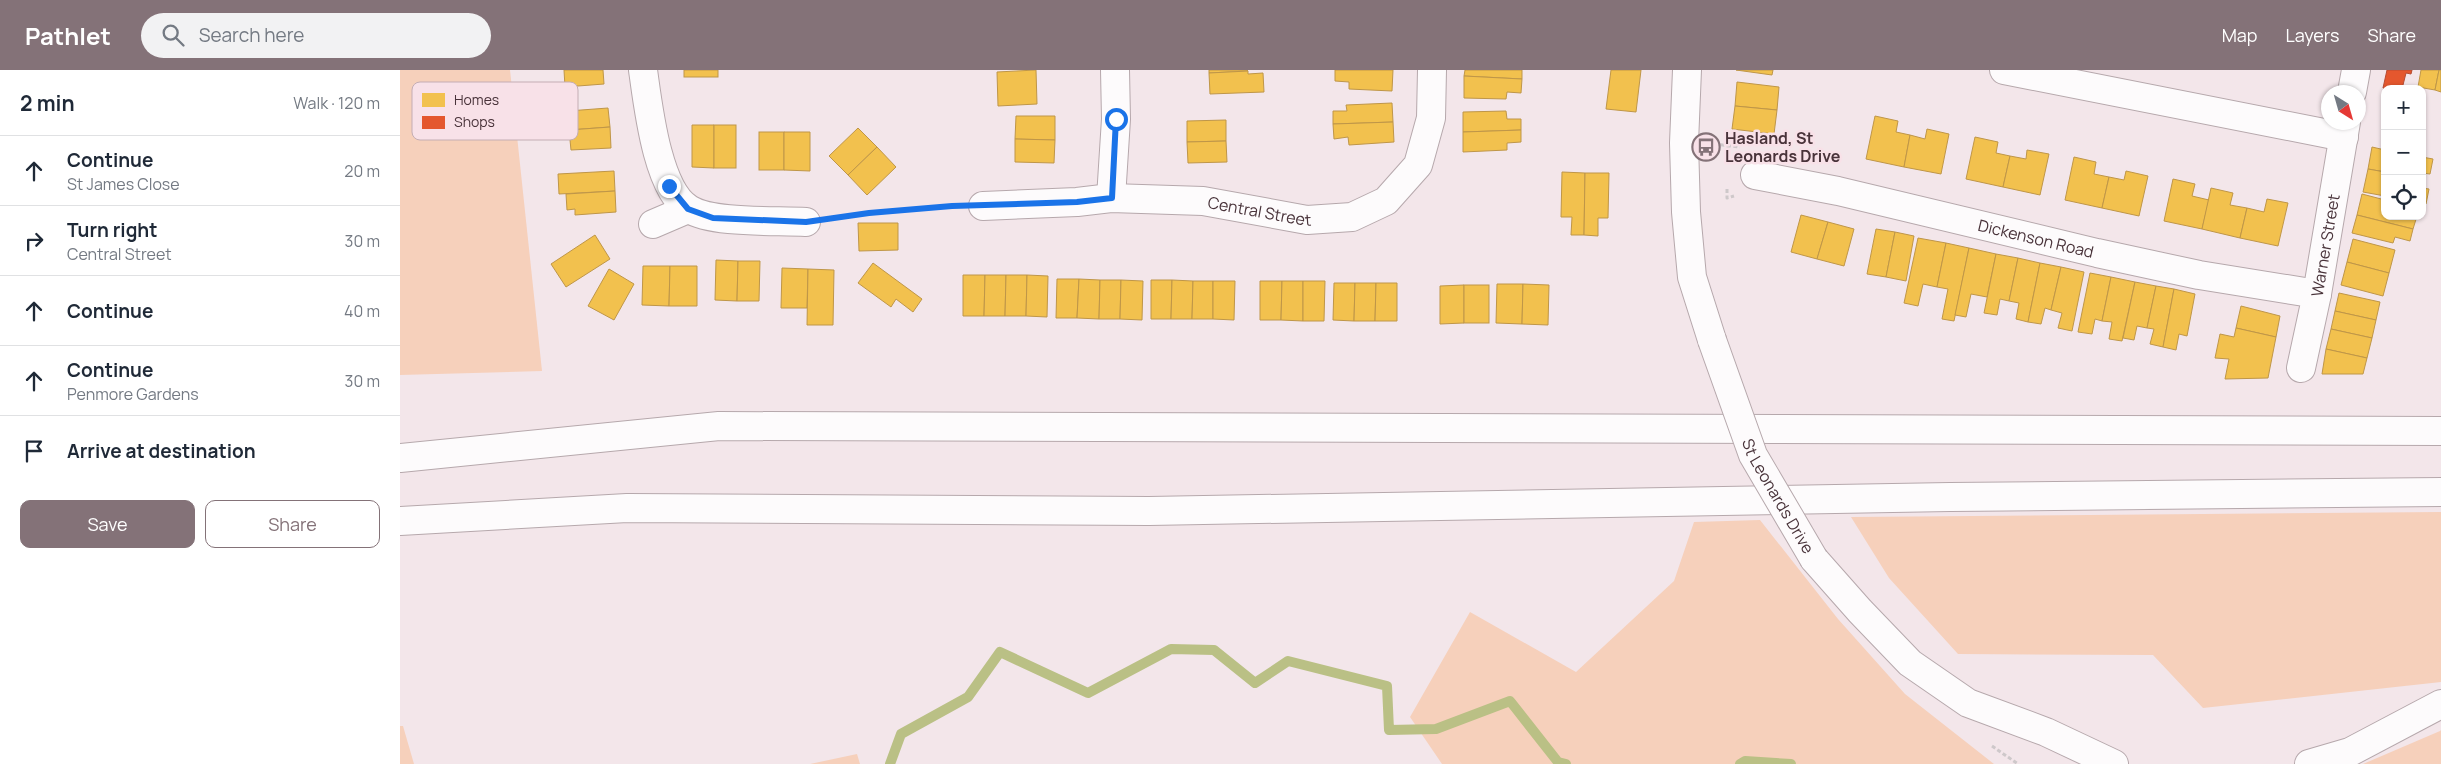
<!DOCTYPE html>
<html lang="en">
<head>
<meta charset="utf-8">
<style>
  :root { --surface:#fff; --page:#f2f2f3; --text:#1f2937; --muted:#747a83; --line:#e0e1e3; --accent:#847278 }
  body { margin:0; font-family:Manrope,sans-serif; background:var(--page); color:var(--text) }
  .controls { position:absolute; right:15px; top:15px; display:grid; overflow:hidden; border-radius:10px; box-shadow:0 1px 4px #0004 }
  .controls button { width:45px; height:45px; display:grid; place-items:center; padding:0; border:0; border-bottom:1px solid var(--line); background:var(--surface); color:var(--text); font:25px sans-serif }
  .compass { position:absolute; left:1921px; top:15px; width:45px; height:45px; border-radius:50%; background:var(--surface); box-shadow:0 1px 4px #0004; rotate:143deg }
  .stop { position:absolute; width:15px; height:15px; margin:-11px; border:4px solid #1a73e8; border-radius:50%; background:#fff }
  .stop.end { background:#1a73e8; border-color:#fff; box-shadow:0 1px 5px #0008 }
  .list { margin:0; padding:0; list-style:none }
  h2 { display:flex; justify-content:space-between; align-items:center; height:65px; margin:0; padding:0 20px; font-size:21px }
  h2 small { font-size:16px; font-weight:400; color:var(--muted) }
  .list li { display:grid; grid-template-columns:32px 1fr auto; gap:15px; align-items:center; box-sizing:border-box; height:70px; padding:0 20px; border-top:1px solid var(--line) }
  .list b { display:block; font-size:19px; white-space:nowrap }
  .list p { margin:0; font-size:16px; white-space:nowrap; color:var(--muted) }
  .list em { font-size:16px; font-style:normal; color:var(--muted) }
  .actions { display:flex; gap:10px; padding:15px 20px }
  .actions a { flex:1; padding:11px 0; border:1px solid var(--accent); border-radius:10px; text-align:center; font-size:18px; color:var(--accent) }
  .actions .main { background:var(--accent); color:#fff }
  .icon { flex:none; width:28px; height:28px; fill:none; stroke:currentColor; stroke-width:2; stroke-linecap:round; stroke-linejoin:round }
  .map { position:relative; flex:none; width:2041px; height:694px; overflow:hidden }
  header { display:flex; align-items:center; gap:30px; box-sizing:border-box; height:70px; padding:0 25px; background:var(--accent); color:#fff }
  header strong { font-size:24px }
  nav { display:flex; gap:28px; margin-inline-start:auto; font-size:18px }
  .search { width:350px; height:45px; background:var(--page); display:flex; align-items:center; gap:12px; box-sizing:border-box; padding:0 18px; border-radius:28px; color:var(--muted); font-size:19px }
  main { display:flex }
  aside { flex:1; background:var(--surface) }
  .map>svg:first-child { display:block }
  .green { fill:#f6d0bb }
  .homes { fill:#f2c14e; stroke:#bf9648 }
  .shops { fill:#e4572e; stroke:#b64c32 }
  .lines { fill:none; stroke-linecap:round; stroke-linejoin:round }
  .stream { stroke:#bac085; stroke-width:10 }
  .minor-casing { stroke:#b6a8ac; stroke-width:30 }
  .major-casing { stroke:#b6a8ac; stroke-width:30 }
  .highway-casing { stroke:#b6a8ac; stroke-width:30 }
  .path { stroke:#cec8ca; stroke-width:3; stroke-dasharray:4 2.5; stroke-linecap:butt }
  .minor { stroke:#fdfbfc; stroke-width:28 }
  .major { stroke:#fdfbfc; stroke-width:28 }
  .highway { stroke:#fdfbfc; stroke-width:28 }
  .major-bridge-casing { stroke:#b6a8ac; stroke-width:30; stroke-linecap:butt }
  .major-bridge { stroke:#fdfbfc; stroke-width:28 }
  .route { stroke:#1a73e8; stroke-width:6 }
  .labels { text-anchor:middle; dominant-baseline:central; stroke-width:5; stroke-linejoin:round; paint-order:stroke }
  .poi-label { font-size:16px; font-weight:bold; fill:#49333a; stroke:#f8e1e8; text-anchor:start }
  .street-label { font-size:16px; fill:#49333a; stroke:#f8e1e8 }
  .key { fill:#f8e1e8; stroke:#c4adb4; stroke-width:1 }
  .key-label { font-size:14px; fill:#49333a }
</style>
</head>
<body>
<header>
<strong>Pathlet</strong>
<div class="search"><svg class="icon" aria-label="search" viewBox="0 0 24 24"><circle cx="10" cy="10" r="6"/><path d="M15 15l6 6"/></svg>Search here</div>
<nav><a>Map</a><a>Layers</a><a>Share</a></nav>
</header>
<main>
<aside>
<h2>2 min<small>Walk · 120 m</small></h2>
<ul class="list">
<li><svg class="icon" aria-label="ahead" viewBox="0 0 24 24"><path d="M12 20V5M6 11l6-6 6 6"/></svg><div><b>Continue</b><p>St James Close</p></div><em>20 m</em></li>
<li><svg class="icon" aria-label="right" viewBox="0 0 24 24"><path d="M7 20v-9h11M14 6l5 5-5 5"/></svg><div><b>Turn right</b><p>Central Street</p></div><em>30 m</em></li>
<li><svg class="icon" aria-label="ahead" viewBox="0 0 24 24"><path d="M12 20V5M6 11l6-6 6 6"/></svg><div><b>Continue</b></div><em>40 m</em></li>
<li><svg class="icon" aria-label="ahead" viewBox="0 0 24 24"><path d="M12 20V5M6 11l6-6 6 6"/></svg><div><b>Continue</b><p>Penmore Gardens</p></div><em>30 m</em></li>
<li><svg class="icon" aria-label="arrive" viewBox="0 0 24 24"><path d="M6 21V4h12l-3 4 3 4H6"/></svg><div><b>Arrive at destination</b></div></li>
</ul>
<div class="actions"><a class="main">Save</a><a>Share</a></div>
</aside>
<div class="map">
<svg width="2041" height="694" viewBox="0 0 2041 694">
  <rect width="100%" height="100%" fill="#f3e6ea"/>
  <g class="green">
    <path d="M0 0H110L142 301 0 305Z"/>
    <path d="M2041 442V612L1803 638 1753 585 1558 584 1489 508 1451 447Z"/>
    <path d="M1360 450 1438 549 1505 624 1594 694H1042L1010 647 1070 542 1176 602 1274 511 1294 452Z"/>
    <path d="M0 656H3L14 694H0Z"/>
    <path d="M2041 660V694H1963L2040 661Z"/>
    <path d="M457 684 460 694H410Z"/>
  </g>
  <g class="homes">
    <path d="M164 0H203L204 14 165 17Z"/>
    <rect x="284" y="0" width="34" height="7"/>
    <path d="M636 0 637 34 598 36 597 2Z"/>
    <path d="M809 0H847L848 1 809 3Z"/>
    <path d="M935 0H993L992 21 949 19V12L935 11Z"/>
    <path d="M1065 0H1122V9L1064 6Z"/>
    <path d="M1211 0H1241L1236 42 1206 39Z"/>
    <path d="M1336 0H1373L1372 5Z"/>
    <path d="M2021 0H2039L2035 20 2018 17Z"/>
    <path d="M2039 0H2041V22L2035 20Z"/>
    <path d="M848 1V4L863 3 864 22 810 24 809 3Z"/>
    <path d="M1064 6 1122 9 1121 23 1107 22 1106 29 1064 28Z"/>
    <path d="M1337 12 1379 17 1377 40 1335 36Z"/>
    <path d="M992 33 993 52 933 54V41H947L946 35Z"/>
    <path d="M1335 36 1377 40 1374 64 1332 59Z"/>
    <path d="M208 38 210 57 169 60 168 41Z"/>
    <path d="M1106 41 1107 49H1121V60L1063 62V42Z"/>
    <path d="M616 46H655V70L615 69Z"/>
    <path d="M1475 46 1498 51 1496 62 1510 65 1504 97 1466 89Z"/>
    <path d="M826 50V71L787 72V51Z"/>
    <path d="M993 52 994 72 949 75 948 67 934 69 933 54Z"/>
    <path d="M292 55H314V98L292 97Z"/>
    <rect x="314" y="55" width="22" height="43"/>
    <path d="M210 57 211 78 171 80 169 60Z"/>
    <path d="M458 58 477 77 448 105 429 86Z"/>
    <path d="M1527 59 1549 64 1541 104 1504 97 1510 65 1525 69Z"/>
    <path d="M1121 60V72L1107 73V80L1063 82V62Z"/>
    <rect x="359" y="62" width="25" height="38"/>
    <path d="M384 62H410V101L384 100Z"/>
    <path d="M1575 67 1598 72 1596 83 1610 86 1603 117 1566 109Z"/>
    <path d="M615 69 655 70 654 93 615 92Z"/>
    <path d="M826 71 827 92 788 93 787 72Z"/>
    <path d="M477 77 496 97 467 125 448 105Z"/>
    <path d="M1972 77 1985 80V102L1968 99Z"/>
    <path d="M1627 80 1649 84 1640 125 1603 117 1610 86 1626 89Z"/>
    <path d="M1674 87 1696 92 1694 104 1709 107 1702 138 1665 130Z"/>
    <path d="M2022 87 2033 89 2030 104 2022 103Z"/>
    <path d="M1968 99 1985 102V126L1963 122Z"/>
    <path d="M214 101 215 121 159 124 158 104Z"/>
    <path d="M1726 101 1748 106 1739 146 1702 138 1709 107 1724 110Z"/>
    <path d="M1162 102 1185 103 1184 165H1171L1172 147H1161Z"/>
    <path d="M1185 103H1209L1208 148H1198V166L1184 165Z"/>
    <path d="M1773 109 1795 114 1792 126 1809 130 1802 159 1764 151Z"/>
    <path d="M1811 118 1833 123 1830 135 1847 138 1840 168 1802 159Z"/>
    <path d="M2022 118 2029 119 2026 134 2022 133Z"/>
    <path d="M215 121 216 142 175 145V139L167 140 166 124Z"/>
    <path d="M1962 124 1985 130V146H2017L2013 159 1957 145Z"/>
    <path d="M1867 129 1888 133 1878 176 1840 168 1847 138 1864 142Z"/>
    <path d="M1401 145 1428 152 1417 189 1391 182Z"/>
    <path d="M1957 145 2013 159 2010 171 1995 167 1993 173 1952 163Z"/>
    <path d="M1428 152 1454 159 1444 196 1417 189Z"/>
    <path d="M458 153H498V180L459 181Z"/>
    <path d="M1476 159 1495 162 1486 207 1467 204Z"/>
    <path d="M1495 162 1514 166 1506 211 1486 207Z"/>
    <path d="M195 165 210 189 166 217 151 194Z"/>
    <path d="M1518 168 1546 173 1537 217 1523 214 1518 236 1504 233Z"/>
    <path d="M1953 169 1995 180 1989 203 1947 192Z"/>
    <path d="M1546 173 1569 178 1554 251 1542 249 1548 219 1537 217Z"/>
    <path d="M1569 178 1596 184 1587 227 1571 224 1566 247 1555 245Z"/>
    <path d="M1596 184 1618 188 1609 231 1600 229 1597 245 1584 243Z"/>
    <path d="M1618 188 1640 193 1628 252 1616 249 1619 233 1609 231Z"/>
    <path d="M316 190 338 191 337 231 315 230Z"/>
    <path d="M338 191H360L359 231H337Z"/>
    <path d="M1947 192 1989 203 1983 226 1941 215Z"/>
    <path d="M473 193 522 229 513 242 496 229 491 237 458 213Z"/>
    <path d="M1640 193 1661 197 1651 240 1645 238 1641 254 1628 252Z"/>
    <path d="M243 196H270L269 236 242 235Z"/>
    <path d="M270 196H297V236H269Z"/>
    <path d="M1661 197 1684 202 1672 261 1658 258 1662 243 1651 240Z"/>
    <path d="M382 198 408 199 407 238H381Z"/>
    <path d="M209 199 234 214 214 250 188 236Z"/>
    <path d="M408 199 434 200 433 255H407Z"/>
    <path d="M1690 203 1711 207 1702 251 1695 249 1692 264 1678 262Z"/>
    <path d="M563 205H585L584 246H563Z"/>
    <path d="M585 205H606L605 246H584Z"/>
    <path d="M606 205H627L626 246H605Z"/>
    <path d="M627 205 648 206 647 247 626 246Z"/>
    <path d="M1711 207 1735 212 1722 271 1709 269 1712 252 1702 251Z"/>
    <path d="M657 209H679L677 248H656Z"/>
    <path d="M679 209 700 210 699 249 677 248Z"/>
    <path d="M700 210H721L720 249H699Z"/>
    <path d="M721 210 743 211 742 250 720 249Z"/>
    <path d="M751 210H772L771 249H751Z"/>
    <path d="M772 210 793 211 792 249H771Z"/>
    <path d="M793 211H813V249H792Z"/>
    <path d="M813 211H835L834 250 813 249Z"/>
    <path d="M860 211H882L881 250H860Z"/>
    <path d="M882 211H903V251L881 250Z"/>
    <path d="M903 211H925L924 251H903Z"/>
    <path d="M1735 212 1756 216 1747 258 1737 256 1734 270 1723 268Z"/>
    <path d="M934 213H955L954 251 933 250Z"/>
    <path d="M955 213H976L975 251H954Z"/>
    <path d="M976 213H997V251H975Z"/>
    <path d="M1097 214H1123L1122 254 1096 253Z"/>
    <path d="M1123 214 1149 215 1148 255 1122 254Z"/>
    <path d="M1064 215V253L1040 254V216Z"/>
    <rect x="1064" y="215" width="25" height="38"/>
    <path d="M1756 216 1774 219 1763 277 1750 274 1754 259 1747 258Z"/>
    <path d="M1774 219 1795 224 1787 266 1779 264 1776 280 1763 277Z"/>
    <path d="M1939 223 1980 232 1976 250 1935 241Z"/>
    <path d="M1841 236 1880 246 1876 267 1836 258Z"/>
    <path d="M1935 241 1976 250 1972 268 1931 259Z"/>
    <path d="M1836 258 1876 267 1868 308 1825 309 1829 289 1815 288 1820 264 1834 267Z"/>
    <path d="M1931 259 1972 268 1967 288 1926 279Z"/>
    <path d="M1926 279 1967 288 1963 304H1922Z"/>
  </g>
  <path class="shops" d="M1987 0H2012L2011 4 2006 3 2002 19H1985L1983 18Z"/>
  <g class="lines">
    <g class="stream">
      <path d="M490 694 501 664 568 627 600 582 688 623 771 579 814 580 855 613 888 591 987 616 989 660 1036 659 1110 631 1158 692 1166 694"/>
      <path d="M1340 694 1345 691 1391 694"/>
    </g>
    <g class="minor-casing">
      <g id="minor">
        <path d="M243 0C248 35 257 120 289 139 313 154 377 150 406 152"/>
        <path d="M1604 0 1944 67"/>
        <path d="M1952 22 1956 0"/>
        <path id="s1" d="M1355 105 1438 121 1697 183 1799 205 1917 224"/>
        <path d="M711 128 716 49 715 0"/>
        <path id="s2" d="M583 136 677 132 711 128 803 131 907 150 952 147 986 131 1018 95 1031 48 1032 0"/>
        <path d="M253 154 288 139"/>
        <path id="s3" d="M1901 298 1917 224 1946 52"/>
      </g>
    </g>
    <g class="major-casing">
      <g id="major">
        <path d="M1287 0 1284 73 1286 142 1292 207 1312 270"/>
        <path d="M1414 489 1460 541 1510 593 1568 633 1646 662 1714 694"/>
      </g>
    </g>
    <g class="highway-casing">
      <g id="highway">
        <path d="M0 388 319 356 2041 361"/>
        <path d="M0 451 227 438 749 441 1550 427 2041 422"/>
        <path d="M1909 694 1950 682 2041 634"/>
      </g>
    </g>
    <g class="path">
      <path d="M1314 74 1340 77"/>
      <path d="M1328 91V75"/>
      <path d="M1327 119V128L1334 126"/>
      <path d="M437 147 552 136"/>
      <path d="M1592 676 1618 694"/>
    </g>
    <use href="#minor" class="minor"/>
    <use href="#major" class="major"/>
    <use href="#highway" class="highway"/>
    <g class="major-bridge-casing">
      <g id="major-bridge">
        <path id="s4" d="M1312 270 1353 385 1414 489"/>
      </g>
    </g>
    <use href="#major-bridge" class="major-bridge"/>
  </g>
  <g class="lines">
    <path class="route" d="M269 116 288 139 313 148 406 152 469 143 552 136 677 132 712 128 716 49"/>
  </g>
  <defs>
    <g id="bus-ring" transform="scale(1.4375)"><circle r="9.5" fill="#f8e1e8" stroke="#847278" stroke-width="1.5"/><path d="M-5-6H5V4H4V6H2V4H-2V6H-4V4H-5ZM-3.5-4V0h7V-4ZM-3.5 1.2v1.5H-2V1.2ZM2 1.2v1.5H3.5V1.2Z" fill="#847278"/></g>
  </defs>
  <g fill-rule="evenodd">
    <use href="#bus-ring" x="1306" y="77"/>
  </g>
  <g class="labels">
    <g class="poi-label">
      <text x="1325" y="68">Hasland, St<tspan x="1325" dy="18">Leonards Drive</tspan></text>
    </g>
    <g class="street-label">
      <text stroke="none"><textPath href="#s2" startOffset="278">Central Street</textPath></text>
      <text stroke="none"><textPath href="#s1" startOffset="288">Dickenson Road</textPath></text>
      <text stroke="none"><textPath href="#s3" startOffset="125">Warner Street</textPath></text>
      <text stroke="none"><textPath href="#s4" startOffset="170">St Leonards Drive</textPath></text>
    </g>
  </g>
  <rect x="12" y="12" width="166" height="58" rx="8" class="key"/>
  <rect x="22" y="23" width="23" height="14" fill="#f2c14e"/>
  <rect x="22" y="46" width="23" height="13" fill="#e4572e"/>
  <g class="key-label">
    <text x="54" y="35">Homes</text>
    <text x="54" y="57">Shops</text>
  </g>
</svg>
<div class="controls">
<button>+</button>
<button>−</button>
<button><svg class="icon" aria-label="locate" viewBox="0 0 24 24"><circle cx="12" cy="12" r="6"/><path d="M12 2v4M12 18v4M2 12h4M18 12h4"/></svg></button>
</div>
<svg class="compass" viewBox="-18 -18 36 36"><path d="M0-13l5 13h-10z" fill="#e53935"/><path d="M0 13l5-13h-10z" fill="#747a83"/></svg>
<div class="stop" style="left:716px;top:49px"></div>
<div class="stop end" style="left:269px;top:116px"></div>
</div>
</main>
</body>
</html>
